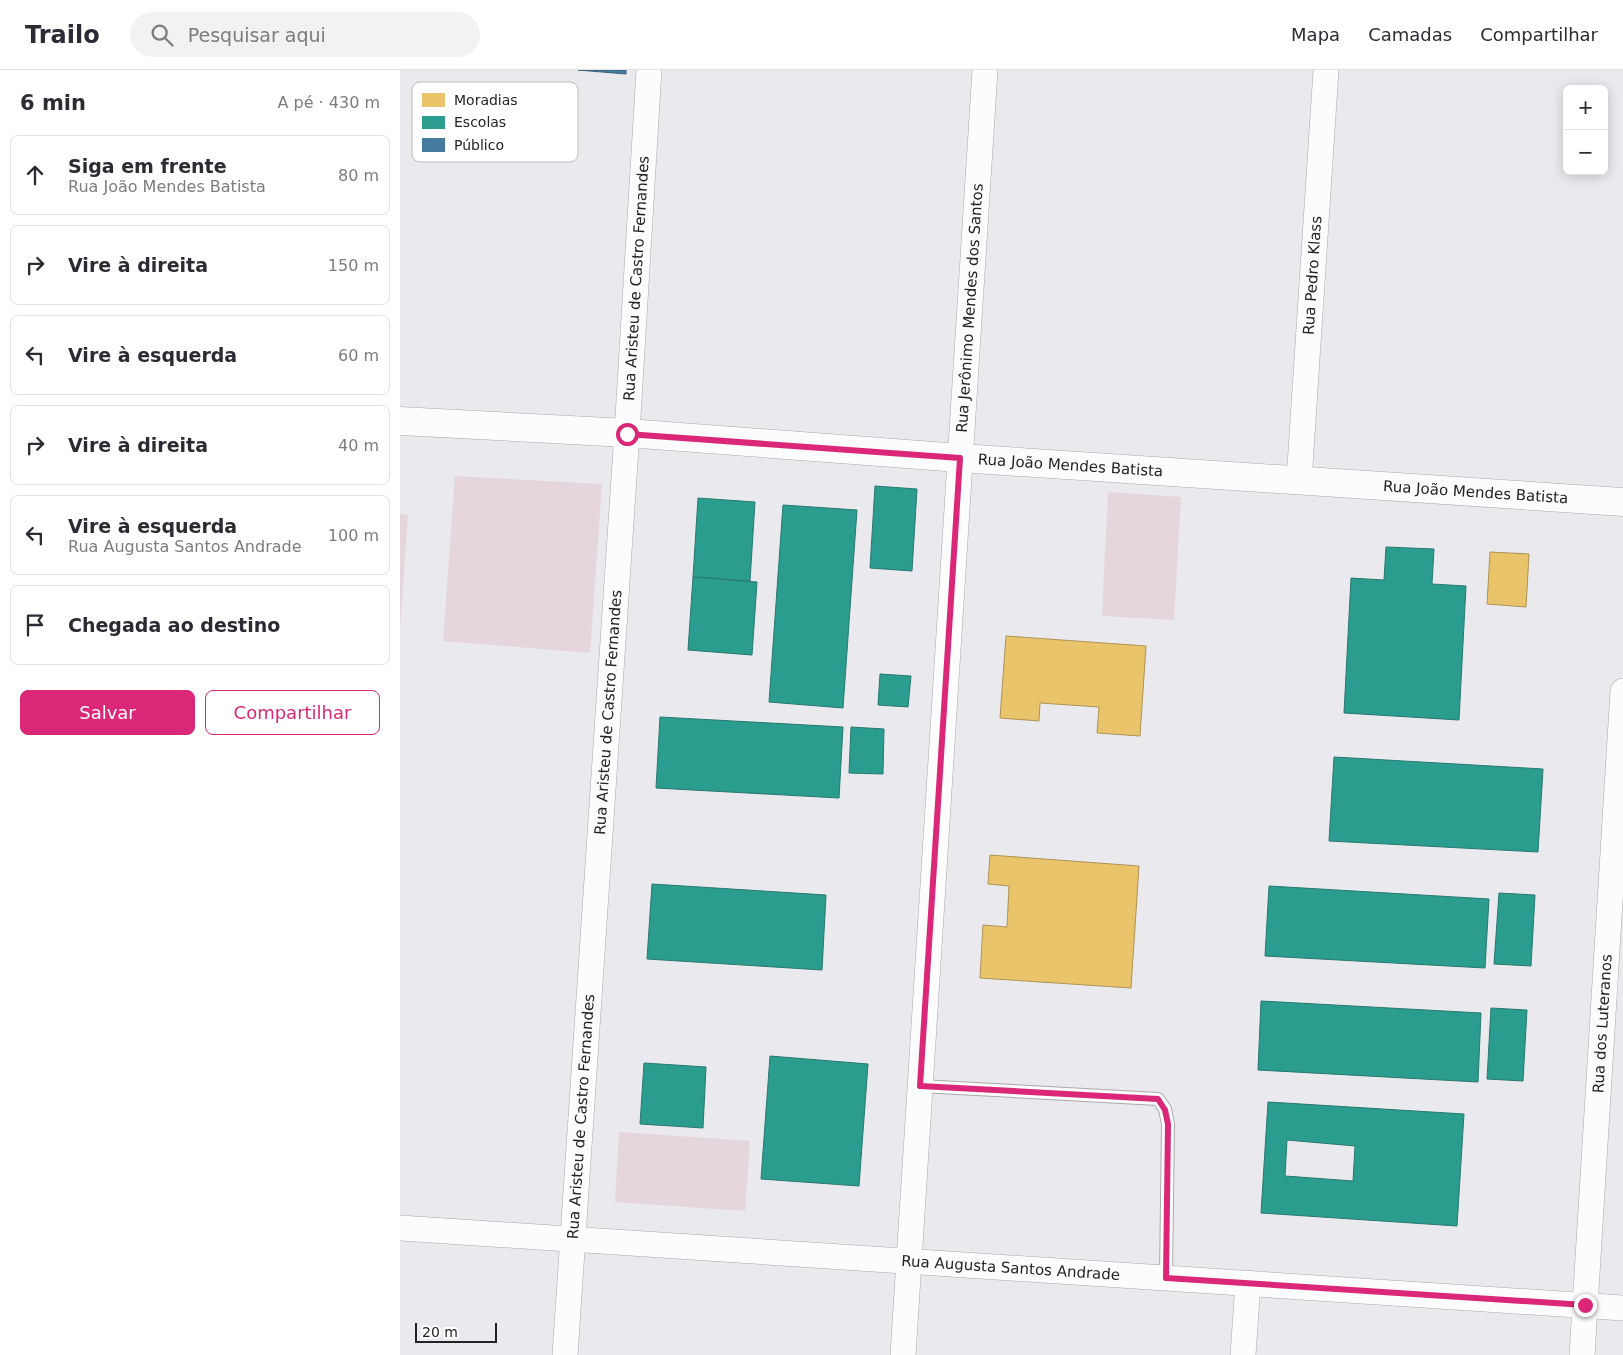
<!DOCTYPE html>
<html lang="pt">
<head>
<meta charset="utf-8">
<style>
  :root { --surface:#fff; --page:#f2f2f3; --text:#2b2b33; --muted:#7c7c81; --line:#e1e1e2; --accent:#db2777 }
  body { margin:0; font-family:"DejaVu Sans",sans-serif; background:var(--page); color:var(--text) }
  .controls { position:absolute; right:15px; top:15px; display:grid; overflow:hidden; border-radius:8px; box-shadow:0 2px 12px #0003 }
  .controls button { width:45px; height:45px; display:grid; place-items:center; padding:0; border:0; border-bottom:1px solid var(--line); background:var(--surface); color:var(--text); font:25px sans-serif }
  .scale { position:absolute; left:15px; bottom:12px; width:82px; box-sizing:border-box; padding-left:5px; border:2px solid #232226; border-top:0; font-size:14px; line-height:18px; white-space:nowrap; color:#232226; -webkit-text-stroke:4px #fff; paint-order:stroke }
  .stop { position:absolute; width:15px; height:15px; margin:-11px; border:4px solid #db2777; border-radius:50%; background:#fff }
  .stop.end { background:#db2777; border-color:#fff; box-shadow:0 1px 5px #0008 }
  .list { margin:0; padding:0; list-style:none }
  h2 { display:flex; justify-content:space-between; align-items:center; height:65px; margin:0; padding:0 20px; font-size:21px }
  h2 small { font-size:16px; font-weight:400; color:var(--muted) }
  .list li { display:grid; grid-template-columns:32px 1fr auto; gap:15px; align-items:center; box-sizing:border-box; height:80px; margin:0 10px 10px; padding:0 10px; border:1px solid var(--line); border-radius:8px }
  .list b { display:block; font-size:19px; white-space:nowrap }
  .list p { margin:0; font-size:16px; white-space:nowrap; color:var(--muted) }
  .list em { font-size:16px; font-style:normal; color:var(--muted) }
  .actions { display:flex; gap:10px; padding:15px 20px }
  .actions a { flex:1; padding:11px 0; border:1px solid var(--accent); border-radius:8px; text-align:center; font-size:18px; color:var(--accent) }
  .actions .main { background:var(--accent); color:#fff }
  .icon { flex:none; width:28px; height:28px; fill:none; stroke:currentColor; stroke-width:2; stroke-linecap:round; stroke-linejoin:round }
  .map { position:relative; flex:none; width:1223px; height:1285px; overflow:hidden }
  header { display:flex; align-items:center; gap:30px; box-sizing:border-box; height:70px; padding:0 25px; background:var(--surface); border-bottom:1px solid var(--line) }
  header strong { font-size:24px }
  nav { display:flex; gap:28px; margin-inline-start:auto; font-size:18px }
  .search { width:350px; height:45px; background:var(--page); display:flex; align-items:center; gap:12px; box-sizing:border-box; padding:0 18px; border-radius:28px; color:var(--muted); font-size:19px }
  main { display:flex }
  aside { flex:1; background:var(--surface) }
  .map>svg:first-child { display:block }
  .green { fill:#e5d6dd }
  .homes { fill:#e9c46a; stroke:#ae9356 }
  .schools { fill:#2a9d8f; stroke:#287870; fill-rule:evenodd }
  .public { fill:#457b9d; stroke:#3b6079 }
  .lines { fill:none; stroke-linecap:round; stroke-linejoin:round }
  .lane-casing { stroke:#aaa9ad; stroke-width:14 }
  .street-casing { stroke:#aaa9ad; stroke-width:26 }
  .secondary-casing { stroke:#aaa9ad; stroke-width:29 }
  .lane { stroke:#fcfcfc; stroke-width:12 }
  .street { stroke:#fcfcfc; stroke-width:25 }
  .secondary { stroke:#fcfcfc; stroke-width:28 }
  .route { stroke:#db2777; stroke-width:6 }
  .labels { text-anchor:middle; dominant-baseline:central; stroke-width:5; stroke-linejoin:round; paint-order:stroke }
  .street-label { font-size:15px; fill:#232226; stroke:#fff }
  .key { fill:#fff; stroke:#bdbdbe; stroke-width:1 }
  .key-label { font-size:14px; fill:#232226 }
</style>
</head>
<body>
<header>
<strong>Trailo</strong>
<div class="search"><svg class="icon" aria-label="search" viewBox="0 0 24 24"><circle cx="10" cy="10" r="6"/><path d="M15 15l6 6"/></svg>Pesquisar aqui</div>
<nav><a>Mapa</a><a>Camadas</a><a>Compartilhar</a></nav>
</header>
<main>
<aside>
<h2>6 min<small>A pé · 430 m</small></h2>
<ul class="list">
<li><svg class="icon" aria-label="ahead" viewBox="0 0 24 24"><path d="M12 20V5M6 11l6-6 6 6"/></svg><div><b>Siga em frente</b><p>Rua João Mendes Batista</p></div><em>80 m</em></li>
<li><svg class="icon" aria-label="right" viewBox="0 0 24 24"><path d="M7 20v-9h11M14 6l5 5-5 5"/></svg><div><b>Vire à direita</b></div><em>150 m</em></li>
<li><svg class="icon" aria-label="left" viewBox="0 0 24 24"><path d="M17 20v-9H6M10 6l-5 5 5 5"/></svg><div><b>Vire à esquerda</b></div><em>60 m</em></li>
<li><svg class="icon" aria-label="right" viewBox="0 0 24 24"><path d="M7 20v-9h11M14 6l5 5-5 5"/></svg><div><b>Vire à direita</b></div><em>40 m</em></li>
<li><svg class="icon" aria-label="left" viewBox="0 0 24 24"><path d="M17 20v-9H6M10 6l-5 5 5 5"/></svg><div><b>Vire à esquerda</b><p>Rua Augusta Santos Andrade</p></div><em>100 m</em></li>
<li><svg class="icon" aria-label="arrive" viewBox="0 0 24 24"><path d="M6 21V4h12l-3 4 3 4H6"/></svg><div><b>Chegada ao destino</b></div></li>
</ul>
<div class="actions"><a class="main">Salvar</a><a>Compartilhar</a></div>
</aside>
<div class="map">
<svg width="1223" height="1285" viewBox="0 0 1223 1285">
  <rect width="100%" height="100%" fill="#eae9ee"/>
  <g class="green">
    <path d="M55 406 202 414 190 583 43 571Z"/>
    <path d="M708 422 781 427 774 550 702 546Z"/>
    <path d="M0 444 8 445 0 559Z"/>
    <path d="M219 1062 350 1071 345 1141 215 1132Z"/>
  </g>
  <g class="homes">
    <path d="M1090 482 1129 484 1126 537 1087 534Z"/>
    <path d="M606 566 746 576 740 666 697 663 699 637 640 633 639 651 600 648Z"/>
    <path d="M590 785 739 796 731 918 580 908 583 855 607 857 609 816 588 814Z"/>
  </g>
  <g class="schools">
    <path d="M475 416 517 419 512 501 470 498Z"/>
    <path d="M298 428 355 432 350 511 293 507Z"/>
    <path d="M383 435 457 440 443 638 369 632Z"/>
    <path d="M986 477 1034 479 1032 514 1066 516 1059 650 944 643 951 508 984 510Z"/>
    <path d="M293 507 357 512 352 585 288 580Z"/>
    <path d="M480 604 511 606 508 637 478 635Z"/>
    <path d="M260 647 443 657 439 728 256 718Z"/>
    <path d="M451 657 484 659 483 704 449 703Z"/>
    <path d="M934 687 1143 699 1138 782 929 771Z"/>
    <path d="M252 814 426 825 422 900 247 889Z"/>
    <path d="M869 816 1089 829 1085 898 865 886Z"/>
    <path d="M1099 823 1135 825 1131 896 1094 894Z"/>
    <path d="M861 931 1081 943 1078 1012 858 1000Z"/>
    <path d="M1091 938 1127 940 1123 1011 1087 1009Z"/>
    <path d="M370 986 468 994 459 1116 361 1109Z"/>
    <path d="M244 993 306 997 303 1058 240 1054Z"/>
    <path d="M868 1032 1064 1044 1057 1156 861 1143ZM887 1070 955 1076 953 1111 885 1106Z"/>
  </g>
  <path class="public" d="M178 0H226V4Z"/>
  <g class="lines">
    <g class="lane-casing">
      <path id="lane" d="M520 1016 758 1029 765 1039 768 1054 766 1208"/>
    </g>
    <g class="street-casing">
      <g id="street">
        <path id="s1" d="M899 411 926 0"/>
        <path id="s2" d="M0 1158 1223 1238"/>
        <path id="s3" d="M165 1285 227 363 249 0"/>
        <path id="s4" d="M503 1285 585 0"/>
        <path d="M843 1285 848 1213"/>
        <path id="s5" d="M1182 1285 1223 621"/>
      </g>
    </g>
    <g class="secondary-casing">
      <g id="secondary">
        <path id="s6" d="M0 351 227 363 560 388 1223 432"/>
      </g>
    </g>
    <use href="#lane" class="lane"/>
    <use href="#street" class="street"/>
    <use href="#secondary" class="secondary"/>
  </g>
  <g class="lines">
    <path class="route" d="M227 364 560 388 520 1016 758 1029 765 1040 768 1054 766 1208 1185 1235"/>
  </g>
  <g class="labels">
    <g class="street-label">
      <text stroke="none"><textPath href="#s1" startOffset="206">Rua Pedro Klass</textPath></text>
      <text stroke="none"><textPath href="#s3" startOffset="1079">Rua Aristeu de Castro Fernandes</textPath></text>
      <text stroke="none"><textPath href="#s4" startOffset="1049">Rua Jerônimo Mendes dos Santos</textPath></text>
      <text stroke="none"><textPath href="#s6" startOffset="672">Rua João Mendes Batista</textPath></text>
      <text stroke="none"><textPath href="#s6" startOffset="1078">Rua João Mendes Batista</textPath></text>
      <text stroke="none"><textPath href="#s3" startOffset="644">Rua Aristeu de Castro Fernandes</textPath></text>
      <text stroke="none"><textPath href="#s5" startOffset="332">Rua dos Luteranos</textPath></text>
      <text stroke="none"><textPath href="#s3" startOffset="239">Rua Aristeu de Castro Fernandes</textPath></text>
      <text stroke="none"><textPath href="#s2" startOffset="612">Rua Augusta Santos Andrade</textPath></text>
    </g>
  </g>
  <rect x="12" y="12" width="166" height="80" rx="8" class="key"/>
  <rect x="22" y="23" width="23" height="14" fill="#e9c46a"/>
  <rect x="22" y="46" width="23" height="13" fill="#2a9d8f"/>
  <rect x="22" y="68" width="23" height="14" fill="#457b9d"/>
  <g class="key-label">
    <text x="54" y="35">Moradias</text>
    <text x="54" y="57">Escolas</text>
    <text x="54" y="80">Público</text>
  </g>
</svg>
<div class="controls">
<button>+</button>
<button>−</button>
</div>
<div class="scale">20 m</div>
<div class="stop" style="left:227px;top:364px"></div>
<div class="stop end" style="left:1185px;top:1235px"></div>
</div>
</main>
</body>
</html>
